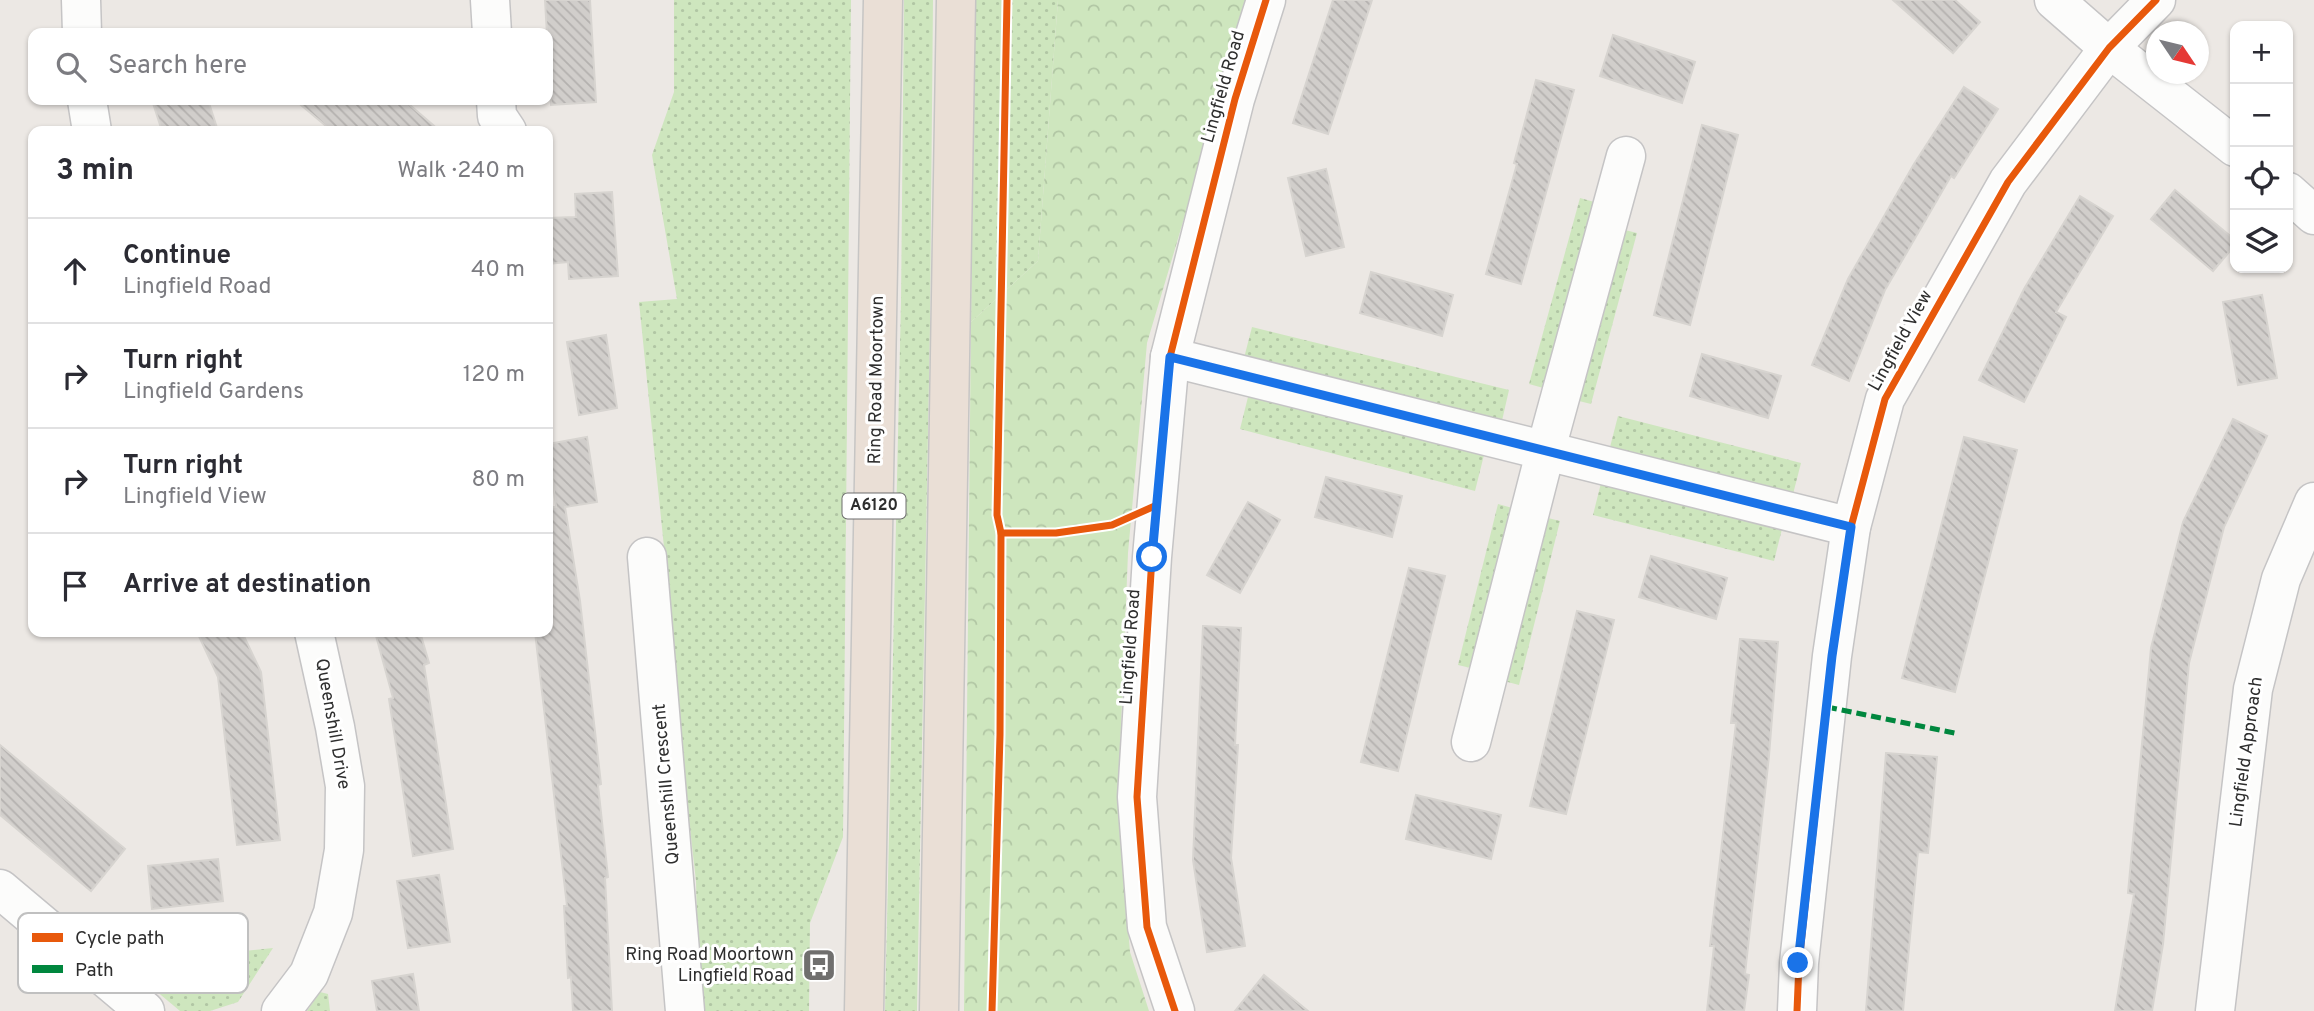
<!DOCTYPE html>
<html lang="en">
<head>
<meta charset="utf-8">
<style>
  :root { --surface:#fff; --page:#f2f2f3; --text:#2b2b33; --muted:#7c7c81; --line:#e1e1e2 }
  body { margin:0; font-family:Overpass,sans-serif; background:var(--page); color:var(--text) }
  .controls { position:absolute; right:21px; top:21px; display:grid; overflow:hidden; border-radius:14px; box-shadow:0 2px 5px #0004 }
  .controls button { width:63px; height:63px; display:grid; place-items:center; padding:0; border:0; border-bottom:2px solid var(--line); background:var(--surface); color:var(--text); font:35px sans-serif }
  .compass { position:absolute; left:2146px; top:21px; width:63px; height:63px; border-radius:50%; background:var(--surface); box-shadow:0 2px 5px #0004; rotate:125deg }
  .stop { position:absolute; width:21px; height:21px; margin:-16px; border:5px solid #1a73e8; border-radius:50%; background:#fff }
  .stop.end { background:#1a73e8; border-color:#fff; box-shadow:0 2px 7px #0008 }
  .list { margin:0; padding:0; list-style:none }
  h2 { display:flex; justify-content:space-between; align-items:center; height:91px; margin:0; padding:0 28px; font-size:30px }
  h2 small { font-size:23px; font-weight:400; color:var(--muted) }
  .list li { display:grid; grid-template-columns:46px 1fr auto; gap:21px; align-items:center; box-sizing:border-box; height:105px; padding:0 28px; border-top:2px solid var(--line) }
  .list b { display:block; font-size:26px; white-space:nowrap }
  .list p { margin:0; font-size:23px; white-space:nowrap; color:var(--muted) }
  .list em { font-size:23px; font-style:normal; color:var(--muted) }
  .icon { flex:none; width:38px; height:38px; fill:none; stroke:currentColor; stroke-width:2; stroke-linecap:round; stroke-linejoin:round }
  .map { position:relative; flex:none; width:2314px; height:1011px; overflow:hidden }
  .search { position:absolute; background:var(--surface); box-shadow:0 2px 5px #0004; left:28px; top:28px; width:525px; height:77px; display:flex; align-items:center; gap:18px; box-sizing:border-box; padding:0 24px; border-radius:14px; color:var(--muted); font-size:26px }
  .panel { position:absolute; background:var(--surface); box-shadow:0 2px 5px #0004; left:28px; top:126px; width:525px; height:511px; border-radius:14px }
  .map>svg:first-child { display:block }
  .grass { fill:url(#grass-dots) }
  .forest { fill:url(#forest-crowns) }
  .building { fill:url(#building-back-hatch); stroke:#d7d4d0; stroke-width:2 }
  .lines { fill:none; stroke-linecap:round; stroke-linejoin:round }
  .street-casing { stroke:#c5c4c5; stroke-width:41 }
  .highway-casing { stroke:#c6c5c4; stroke-width:41 }
  .street { stroke:#fcfcfb; stroke-width:38 }
  .highway { stroke:#eadfd6; stroke-width:38 }
  .quiet { stroke:#00873e; stroke-width:5; stroke-dasharray:10 5; stroke-linecap:butt }
  .cycleway-casing { stroke:#fff; stroke-width:11 }
  .cycleway { stroke:#e8590c; stroke-width:7 }
  .route { stroke:#1a73e8; stroke-width:9 }
  .labels { text-anchor:middle; dominant-baseline:central; stroke-width:6; stroke-linejoin:round; paint-order:stroke }
  .shield { fill:#fff; stroke:#6d6d6d; stroke-width:2 }
  .shield-label { font-size:16px; font-weight:bold; fill:#2e2e2e }
  .street-label { font-size:18px; fill:#2e2e2e; stroke:#fff }
  .poi-label { font-size:18px; fill:#2e2e2e; stroke:#fff; text-anchor:end }
  .key { fill:#fff; stroke:#c0c0c0; stroke-width:2 }
  .key-label { font-size:19px; fill:#2e2e2e }
</style>
</head>
<body>
<div class="map">
<svg width="2314" height="1011" viewBox="0 0 2314 1011">
  <defs>
    <pattern id="grass-dots" width="8" height="8" patternUnits="userSpaceOnUse" patternTransform="scale(1.75)"><rect width="8" height="8" fill="#cee6be"/><path d="M2 2h.1M6 6h.1" fill="none" stroke="#b1c6a4" stroke-width="1.8" stroke-linecap="round"/></pattern>
    <pattern id="forest-crowns" width="20" height="18" patternUnits="userSpaceOnUse" patternTransform="scale(1.75)"><rect width="20" height="18" fill="#cee6be"/><path d="M2 6a3 3 0 1 1 6 0M12 15a3 3 0 1 1 6 0" fill="none" stroke="#b1c6a4"/></pattern>
    <pattern id="building-back-hatch" width="6" height="6" patternUnits="userSpaceOnUse" patternTransform="scale(1.75)"><rect width="6" height="6" fill="#d1cecb"/><path d="M-1 5l2 2M0 0l6 6M5-1l2 2" fill="none" stroke="#b4b1af"/></pattern>
  </defs>
  <rect width="100%" height="100%" fill="#ece8e4"/>
  <g class="grass">
    <path d="M674 0H851L843 837 810 923 809 1011H699L696 881 661 573 665 557 639 302 677 299 652 155 674 92Z"/>
    <path d="M904 0H933L930 325 917 1011H885L901 302Z"/>
    <path d="M975 0H1058L1038 261 971 322Z"/>
    <path d="M1580 198 1598 203 1547 389 1529 384Z"/>
    <path d="M1621 229 1637 233 1591 404 1575 400Z"/>
    <path d="M1252 327 1509 390 1501 425 1243 362Z"/>
    <path d="M1250 389 1485 451 1475 491 1240 429Z"/>
    <path d="M1618 416 1801 463 1792 498 1609 451Z"/>
    <path d="M1602 479 1783 525 1774 561 1593 515Z"/>
    <path d="M1498 504 1516 509 1475 669 1458 665Z"/>
    <path d="M1544 517 1560 521 1519 685 1504 681Z"/>
    <path d="M273 948 238 1002 210 1011H180L124 964Z"/>
    <path d="M320 992 328 994 330 1011H307Z"/>
  </g>
  <path class="forest" d="M1058 0H1249L1147 343 1128 553 1118 800 1130 952 1149 1011H964L971 322 1038 261Z"/>
  <g class="building">
    <path d="M545 0H590L596 102 551 105Z"/>
    <path d="M1333 0H1372L1328 134 1293 123Z"/>
    <path d="M1893 0H1955L1980 22 1953 53Z"/>
    <path d="M1613 35 1695 62 1682 103 1600 76Z"/>
    <path d="M1536 80 1574 90 1521 284 1486 274 1517 164 1514 163Z"/>
    <path d="M1964 87 1998 109 1954 178 1951 176 1885 290 1849 381 1812 365 1848 279 1914 164Z"/>
    <path d="M152 100H208L218 131H162Z"/>
    <path d="M295 100H404L440 131H332Z"/>
    <path d="M1702 125 1738 135 1690 325 1654 315Z"/>
    <path d="M1326 169 1344 247 1306 256 1288 178Z"/>
    <path d="M2175 190 2235 240V245L2213 271 2151 219Z"/>
    <path d="M612 192 618 276 569 279 568 262 548 264V218L576 217 575 194Z"/>
    <path d="M2080 196 2113 216 2056 312 2066 317 2024 402 1979 380 2024 289Z"/>
    <path d="M1371 272 1453 295 1442 336 1360 313Z"/>
    <path d="M2262 295 2277 378 2238 385 2223 302Z"/>
    <path d="M606 335 617 408 579 415 567 342Z"/>
    <path d="M1702 354 1781 376 1768 418 1690 396Z"/>
    <path d="M2233 419 2267 436 2224 527 2189 663 2163 944 2152 1011H2115L2134 894 2128 893 2151 648 2183 522Z"/>
    <path d="M587 437 597 502 565 507 580 601 601 784 598 785 608 877 605 878 612 1011H573L571 977 568 978 564 906H567L535 632H548V507H556L548 444Z"/>
    <path d="M1964 437 2017 450 1955 692 1902 678Z"/>
    <path d="M1326 477 1402 496 1392 537 1315 517Z"/>
    <path d="M1248 502 1280 520 1240 593 1207 575Z"/>
    <path d="M1651 556 1727 578 1716 619 1639 597Z"/>
    <path d="M1409 568 1445 576 1398 771 1361 762Z"/>
    <path d="M1577 611 1614 620 1566 814 1530 806Z"/>
    <path d="M1203 626 1241 628 1235 745H1238L1231 858 1245 946 1207 952 1193 860Z"/>
    <path d="M197 632H242L261 672 280 840 237 845 218 677Z"/>
    <path d="M375 632H420L429 663 424 665 453 849 413 856 389 699 393 698Z"/>
    <path d="M1740 639 1778 642 1769 756 1745 974 1749 975 1744 1011H1707L1714 946H1710L1736 723H1731Z"/>
    <path d="M0 745 125 849 91 891 0 815Z"/>
    <path d="M1886 753 1937 757 1928 853 1918 852 1903 1011H1866Z"/>
    <path d="M1416 795 1501 815 1491 859 1406 839Z"/>
    <path d="M218 859 223 901 152 909 148 866Z"/>
    <path d="M439 875 450 942 408 948 397 881Z"/>
    <path d="M413 974 419 1011H377L372 981Z"/>
    <path d="M1264 975 1308 1011H1235Z"/>
  </g>
  <g class="lines">
    <g class="street-casing">
      <g id="street">
        <path d="M81 0 82 33"/>
        <path d="M490 0 492 33"/>
        <path d="M2054 0 2109 48 2235 147"/>
        <path d="M87 100 92 131"/>
        <path d="M496 100 497 116 507 131"/>
        <path d="M2288 192 2314 215"/>
        <path d="M1170 357 1851 527"/>
        <path d="M647 557 685 1011"/>
        <path d="M1471 742 1546 449 1626 156"/>
        <path d="M0 889 145 1011"/>
        <path d="M281 1011 309 974 333 913 344 850 345 786 335 727 314 632"/>
        <path d="M1175 1011 1147 927 1137 797 1152 557 1170 357 1235 99 1266 0"/>
        <path d="M1797 1011 1799 963 1832 656 1851 527 1885 399 2008 182 2109 48 2156 0"/>
        <path d="M2215 1011 2253 689 2281 579 2314 502"/>
      </g>
    </g>
    <g class="highway-casing">
      <g id="highway">
        <path d="M864 1011 883 0"/>
        <path d="M939 1011 956 0"/>
      </g>
    </g>
    <use href="#street" class="street"/>
    <use href="#highway" class="highway"/>
    <path class="quiet" d="M1827 707 1959 734"/>
    <g class="cycleway-casing">
      <g id="cycleway">
        <path d="M1001 533H1056L1112 525 1157 505"/>
        <path d="M992 1011 1000 735 1001 533 997 515 1007 0"/>
        <path d="M1175 1011 1147 927 1137 797 1152 557 1170 357 1235 99 1266 0"/>
        <path d="M1797 1011 1799 963 1832 656 1851 527 1885 399 2008 182 2109 48 2156 0"/>
      </g>
    </g>
    <use href="#cycleway" class="cycleway"/>
  </g>
  <g class="lines">
    <path class="route" d="M1152 557 1170 357 1851 527 1832 656 1798 963"/>
  </g>
  <defs>
    <g id="bus-square" transform="scale(1.75)"><rect x="-9" y="-9" width="18" height="18" rx="4" fill="#706f6e" stroke="#fff"/><path d="M-5-6H5V4H4V6H2V4H-2V6H-4V4H-5ZM-3.5-4V0h7V-4ZM-3.5 1.2v1.5H-2V1.2ZM2 1.2v1.5H3.5V1.2Z" fill="#fff"/></g>
  </defs>
  <g fill-rule="evenodd">
    <use href="#bus-square" x="819" y="965"/>
  </g>
  <g class="labels">
    <rect class="shield" x="842.5" y="493.5" width="63" height="25" rx="5"/>
    <g class="shield-label">
      <text x="874" y="506">A6120</text>
    </g>
    <g class="street-label">
      <text transform="translate(1224 87) rotate(-74)">Lingfield Road</text>
      <text transform="translate(1901 341) rotate(-61)">Lingfield View</text>
      <text transform="translate(877 380) rotate(-89)">Ring Road Moortown</text>
      <text transform="translate(1131 647) rotate(-86)">Lingfield Road</text>
      <text transform="translate(332 724) rotate(80)">Queenshill Drive</text>
      <text transform="translate(2247 752) rotate(-82)">Lingfield Approach</text>
      <text transform="translate(667 784) rotate(-95)">Queenshill Crescent</text>
    </g>
    <g class="poi-label">
      <text x="794" y="955">Ring Road Moortown<tspan x="794" dy="21">Lingfield Road</tspan></text>
    </g>
  </g>
  <rect x="18" y="913" width="230" height="80" rx="10" class="key"/>
  <rect x="32" y="933" width="31" height="9" fill="#e8590c"/>
  <rect x="32" y="965" width="31" height="8" fill="#00873e"/>
  <g class="key-label">
    <text x="75" y="944">Cycle path</text>
    <text x="75" y="976">Path</text>
  </g>
</svg>
<div class="controls">
<button>+</button>
<button>−</button>
<button><svg class="icon" aria-label="locate" viewBox="0 0 24 24"><circle cx="12" cy="12" r="6"/><path d="M12 2v4M12 18v4M2 12h4M18 12h4"/></svg></button>
<button><svg class="icon" aria-label="layers" viewBox="0 0 24 24"><path d="M12 4l9 5-9 5-9-5zM3 14l9 5 9-5"/></svg></button>
</div>
<svg class="compass" viewBox="-18 -18 36 36"><path d="M0-13l5 13h-10z" fill="#e53935"/><path d="M0 13l5-13h-10z" fill="#7c7c81"/></svg>
<div class="stop" style="left:1152px;top:557px"></div>
<div class="stop end" style="left:1798px;top:963px"></div>
<div class="search"><svg class="icon" aria-label="search" viewBox="0 0 24 24"><circle cx="10" cy="10" r="6"/><path d="M15 15l6 6"/></svg>Search here</div>
<section class="panel">
<h2>3 min<small>Walk · 240 m</small></h2>
<ul class="list">
<li><svg class="icon" aria-label="ahead" viewBox="0 0 24 24"><path d="M12 20V5M6 11l6-6 6 6"/></svg><div><b>Continue</b><p>Lingfield Road</p></div><em>40 m</em></li>
<li><svg class="icon" aria-label="right" viewBox="0 0 24 24"><path d="M7 20v-9h11M14 6l5 5-5 5"/></svg><div><b>Turn right</b><p>Lingfield Gardens</p></div><em>120 m</em></li>
<li><svg class="icon" aria-label="right" viewBox="0 0 24 24"><path d="M7 20v-9h11M14 6l5 5-5 5"/></svg><div><b>Turn right</b><p>Lingfield View</p></div><em>80 m</em></li>
<li><svg class="icon" aria-label="arrive" viewBox="0 0 24 24"><path d="M6 21V4h12l-3 4 3 4H6"/></svg><div><b>Arrive at destination</b></div></li>
</ul>
</section>
</div>
</body>
</html>
